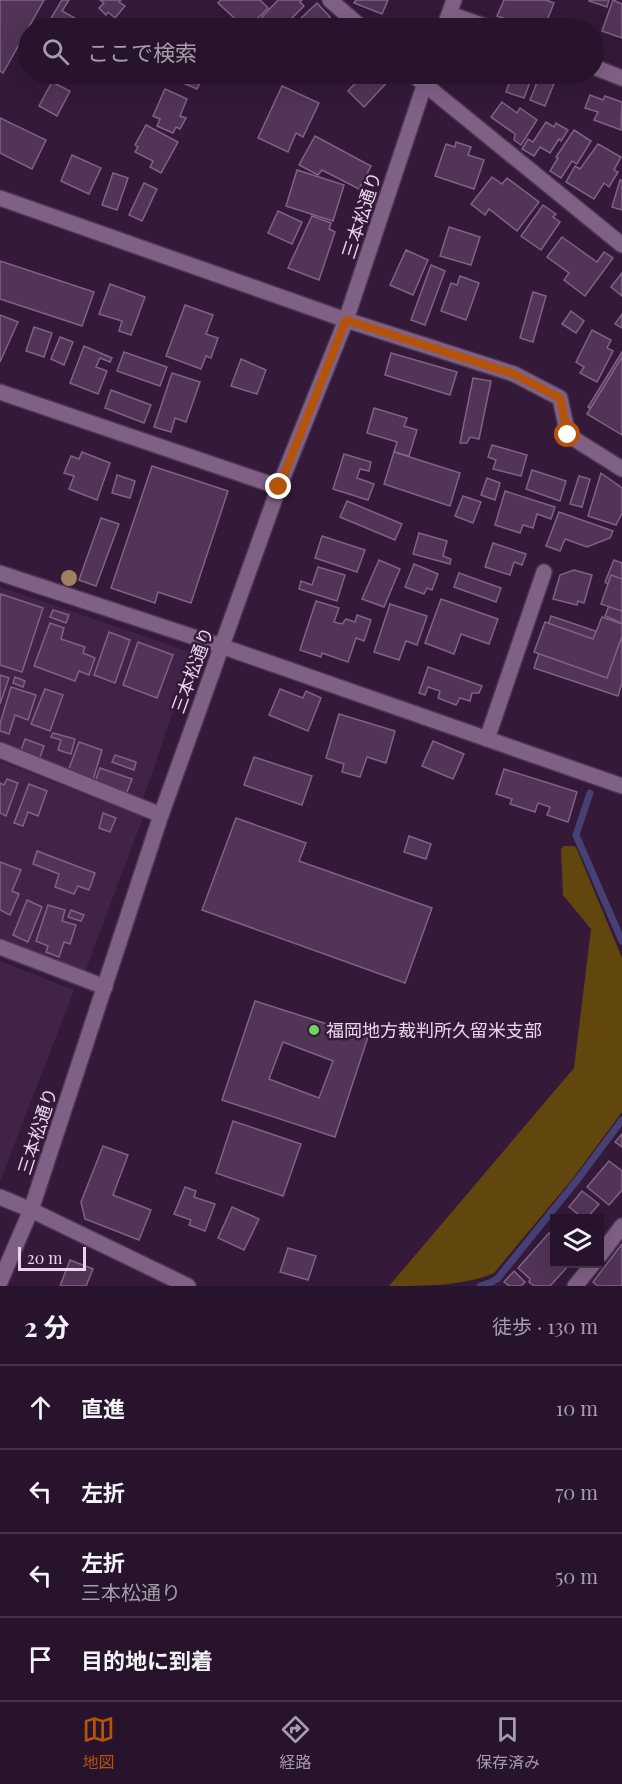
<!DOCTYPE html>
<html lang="ja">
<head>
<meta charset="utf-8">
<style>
  :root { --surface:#27132b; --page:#332037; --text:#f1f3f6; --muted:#a49ea9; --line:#433247; --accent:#b45309 }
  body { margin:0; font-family:"Playfair Display","Noto Sans JP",serif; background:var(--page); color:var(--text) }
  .controls { position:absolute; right:18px; bottom:18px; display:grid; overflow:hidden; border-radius:0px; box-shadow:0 6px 24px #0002 }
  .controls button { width:54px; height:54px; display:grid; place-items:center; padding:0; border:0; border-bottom:2px solid var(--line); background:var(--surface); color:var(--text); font:30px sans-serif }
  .scale { position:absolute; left:18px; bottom:15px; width:68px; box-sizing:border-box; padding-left:6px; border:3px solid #e8d7eb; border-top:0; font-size:16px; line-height:21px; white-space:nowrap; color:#e8d7eb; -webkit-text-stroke:4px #341939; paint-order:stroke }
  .stop { position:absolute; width:18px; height:18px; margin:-14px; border:4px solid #b45309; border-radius:50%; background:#fff }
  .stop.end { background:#b45309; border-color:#fff; box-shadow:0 2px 6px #0008 }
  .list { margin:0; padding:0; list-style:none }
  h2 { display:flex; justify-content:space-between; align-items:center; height:78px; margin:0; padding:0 24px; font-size:26px }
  h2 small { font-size:20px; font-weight:400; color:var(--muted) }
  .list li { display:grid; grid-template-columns:39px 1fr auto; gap:18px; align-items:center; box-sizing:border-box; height:84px; padding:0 24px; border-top:2px solid var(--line) }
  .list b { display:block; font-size:22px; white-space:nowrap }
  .list p { margin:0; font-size:20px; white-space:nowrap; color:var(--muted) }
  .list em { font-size:20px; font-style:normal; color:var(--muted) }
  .icon { flex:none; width:33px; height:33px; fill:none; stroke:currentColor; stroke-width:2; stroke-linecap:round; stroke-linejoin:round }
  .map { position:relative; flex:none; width:622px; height:1286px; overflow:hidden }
  .search { position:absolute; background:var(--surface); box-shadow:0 6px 24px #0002; left:18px; right:18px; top:18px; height:66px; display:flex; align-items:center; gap:15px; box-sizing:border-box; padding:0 21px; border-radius:33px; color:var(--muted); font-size:22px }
  .sheet { height:414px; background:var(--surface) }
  nav { display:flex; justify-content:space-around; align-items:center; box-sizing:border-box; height:84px; border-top:2px solid var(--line); background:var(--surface); font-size:16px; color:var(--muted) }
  nav a { display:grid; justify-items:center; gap:3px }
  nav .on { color:var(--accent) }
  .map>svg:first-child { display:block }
  .built { fill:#422348 }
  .green { fill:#61460d }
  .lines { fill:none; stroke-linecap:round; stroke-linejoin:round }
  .stream { stroke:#464075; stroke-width:7 }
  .building { fill:#513456; stroke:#806286; stroke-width:1.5; fill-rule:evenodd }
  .minor-casing { stroke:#4c3650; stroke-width:18 }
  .minor { stroke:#806186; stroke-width:15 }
  .tree { fill:#a37f62 }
  .route { stroke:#b45309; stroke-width:8 }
  .poi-dot { fill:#6fd35f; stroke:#341939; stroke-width:2 }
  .labels { text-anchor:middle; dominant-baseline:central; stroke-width:5; stroke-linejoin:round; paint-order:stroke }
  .street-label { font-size:18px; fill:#e8d7eb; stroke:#341939 }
  .poi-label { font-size:18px; fill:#e8d7eb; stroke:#341939; text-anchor:start }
</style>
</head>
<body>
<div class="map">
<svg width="622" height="1286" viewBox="0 0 622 1286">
  <rect width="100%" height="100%" fill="#341939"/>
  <g class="built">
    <path d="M0 587 193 653 143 799 0 741Z"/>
    <path d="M0 761 143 817 85 972 0 939Z"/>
    <path d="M0 961 74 990 1 1179 0 1178Z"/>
  </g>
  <path class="green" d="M563 846H573L576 847 622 958V1112L574 1177 494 1273C465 1286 423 1286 389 1286L574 1068 591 929 563 895 561 850Z"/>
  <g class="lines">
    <g class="stream">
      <path d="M590 793 576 835 622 941"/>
      <path d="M480 1286 492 1282 498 1278 578 1179 622 1120"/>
    </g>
  </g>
  <g class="building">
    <path d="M0 0H44L3 73 0 71Z"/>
    <path d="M62 0H69L62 11 91 27 94 21 105 28H45Z"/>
    <path d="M100 0H121L119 2 125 6 115 18 108 12 106 15 99 8 104 3Z"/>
    <path d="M221 0H260L268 8 248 28H245L218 3Z"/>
    <path d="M278 0H302L300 2 304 6 282 28H273L262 17Z"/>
    <path d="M356 0H388L382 14 354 3Z"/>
    <path d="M504 0H546L554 3 544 28H531L497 16Z"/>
    <path d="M590 0H609L607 7 589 1Z"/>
    <path d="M613 0 622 4V38L602 31Z"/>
    <path d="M317 3 330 17 320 27 321 28H305L298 21Z"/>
    <path d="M177 74H204L197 89 174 79Z"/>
    <path d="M364 74H386L391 78 364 107 348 91Z"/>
    <path d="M512 74H533L524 98 506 92Z"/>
    <path d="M540 75 555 81 545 106 530 100Z"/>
    <path d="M52 82 70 91 57 116 39 106Z"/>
    <path d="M282 86 319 103 303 137 296 133 288 152 258 138Z"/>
    <path d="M165 89 187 99 180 116 186 118 180 129 176 127 173 133 157 126 160 119 153 116Z"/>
    <path d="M590 95 603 100 605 96 622 102 621 130 594 120 598 112 585 108Z"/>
    <path d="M502 102 517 113 520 108 537 120 521 145 514 140 515 134 491 117Z"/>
    <path d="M0 118 46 140 32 169 0 153Z"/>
    <path d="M546 122 554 127 556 123 568 130 561 141 559 139 550 153 540 147 534 156 522 149 528 139 533 142Z"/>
    <path d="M146 125 178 142 161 173 150 167 153 161 135 152 138 147 135 145Z"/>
    <path d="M574 130 591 141 577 164 572 161 561 178 550 171 558 158 556 157Z"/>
    <path d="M315 136 371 166 359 189 322 170 318 175 299 165Z"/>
    <path d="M456 142 471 147 468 155 484 160 474 189 435 176 446 144 455 147Z"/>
    <path d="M598 144 621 157 614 170 618 172 609 187 604 183 594 199 566 182 575 166 580 169Z"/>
    <path d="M72 155 101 168 89 194 61 181Z"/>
    <path d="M297 170 344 185 333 221 286 206Z"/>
    <path d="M113 173 128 178 117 210 102 205Z"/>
    <path d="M492 177 502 184 507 178 539 202 517 231 489 209 485 215 471 204Z"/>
    <path d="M620 180H622V210L612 207Z"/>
    <path d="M144 183 157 189 142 221 129 215Z"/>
    <path d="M543 205 556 214 553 217 560 222 541 250 521 236Z"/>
    <path d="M278 211 302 222 292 244 268 233Z"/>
    <path d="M312 216 331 223 329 229 335 232 319 280 288 268Z"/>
    <path d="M449 227 480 237 471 265 440 256Z"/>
    <path d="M562 237 597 262 604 252 613 258 585 296 564 280 569 273 547 257Z"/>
    <path d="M406 250 428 260 413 295 390 285Z"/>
    <path d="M0 261 94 292 82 326 0 299Z"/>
    <path d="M431 265 445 271 425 325 411 320Z"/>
    <path d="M622 273V296L611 287Z"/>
    <path d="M460 276 479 283 466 320 441 311 451 283 457 285Z"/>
    <path d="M110 284 145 297 131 335 119 331 122 321 99 314Z"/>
    <path d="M533 292 546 296 533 342 520 338Z"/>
    <path d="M185 305 213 315 206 334 218 338 211 358 206 356 201 369 166 356Z"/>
    <path d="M571 311 584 321 576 333 562 324Z"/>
    <path d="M622 314V328L615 324Z"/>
    <path d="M0 315 18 322 0 362Z"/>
    <path d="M34 327 52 333 44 357 26 351Z"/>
    <path d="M592 330 611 340 607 348 613 351 597 382 580 373 584 367 576 362Z"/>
    <path d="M60 337 73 342 64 365 51 359Z"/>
    <path d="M84 346 112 358 110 362 100 358 96 367 107 371 98 394 70 383Z"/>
    <path d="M124 352 167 367 160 386 117 371Z"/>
    <path d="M622 352V422L619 426 588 407Z"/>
    <path d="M391 353 457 372 450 395 385 375Z"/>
    <path d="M622 357V435L587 414Z"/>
    <path d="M241 359 266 370 257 394 231 386Z"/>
    <path d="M172 373 200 382 186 422 175 418 171 432 154 427Z"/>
    <path d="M473 378 491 381 479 439 470 437 467 443H460Z"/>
    <path d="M111 390 151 405 144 423 105 408Z"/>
    <path d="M374 408 407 418 404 426 417 430 409 456 394 452 397 442 367 433Z"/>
    <path d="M492 445 527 455 521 476 493 469 496 460 488 457Z"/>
    <path d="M82 452 110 463 97 500 69 489 74 476 64 473 71 456 79 459Z"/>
    <path d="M394 452 460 473 450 506 384 484Z"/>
    <path d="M344 454 371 462 369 471 360 469 357 478 374 484 368 500 333 489Z"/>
    <path d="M152 466 228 491 191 603 158 592 155 603 111 588Z"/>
    <path d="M532 470 566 481 560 501 526 489Z"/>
    <path d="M601 473 622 488V513L616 525 588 516Z"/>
    <path d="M117 475 135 481 130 498 112 493Z"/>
    <path d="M579 476 590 479 582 507 570 504Z"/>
    <path d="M487 478 500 483 495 500 481 495Z"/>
    <path d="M505 491 555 507 551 519 537 514 533 528 523 525 520 533 495 525Z"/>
    <path d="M463 496 481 502 473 523 455 516Z"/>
    <path d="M347 501 402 524 395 540 340 517Z"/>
    <path d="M559 512 613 531 610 538 587 547 565 539 560 551 546 546Z"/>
    <path d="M101 518 119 524 96 586 79 580Z"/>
    <path d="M419 533 447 541 443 556 451 559 450 564 413 554Z"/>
    <path d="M322 536 365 550 357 572 315 558Z"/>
    <path d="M493 543 526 554 522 565 514 562 510 575 485 567Z"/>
    <path d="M379 560 400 569 384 607 362 599Z"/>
    <path d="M614 560 622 563V623L605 616 615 590 605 582Z"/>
    <path d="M414 564 438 574 432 590 427 588 424 594 405 587Z"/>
    <path d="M318 567 345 575 337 601 299 589 301 581 312 585Z"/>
    <path d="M574 570 592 575 584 603 578 601 577 605 553 599 560 575Z"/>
    <path d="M459 573 501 588 496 602 454 587Z"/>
    <path d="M611 575 622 579V611L601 604Z"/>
    <path d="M1 594 43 608 22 672 0 665V598Z"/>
    <path d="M441 599 498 619 489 644 461 634 454 654 425 643Z"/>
    <path d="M316 601 339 608 334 622 342 624 346 619 355 622 357 615 371 620 364 641 356 638 348 662 322 653 321 657 300 650Z"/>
    <path d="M390 604 427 616 417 645 406 641 399 660 374 652Z"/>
    <path d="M53 610 69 615 66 623 50 617Z"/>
    <path d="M551 616 622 640V683L618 696 534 668Z"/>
    <path d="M602 617 622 624V636L607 678 534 652 545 622 593 639Z"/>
    <path d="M50 623 64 628 61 639 85 647 83 653 95 658 89 675 79 671 75 681 34 666Z"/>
    <path d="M109 632 130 640 115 683 94 675Z"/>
    <path d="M138 642 173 655 157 698 123 685Z"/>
    <path d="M428 667 482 686 479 693H472L470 701 460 698 456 705 438 698 440 691 428 687 425 695 419 693Z"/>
    <path d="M0 675 9 678 0 704Z"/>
    <path d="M15 677 25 681 23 687 13 683Z"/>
    <path d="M11 687 36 695 28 720 15 715 9 734 0 731V724Z"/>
    <path d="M45 689 63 695 50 731 31 724Z"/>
    <path d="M280 689 303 698 306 691 321 698 308 731 269 715Z"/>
    <path d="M339 714 395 731 386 763 367 757 360 777 342 772 344 764 326 758Z"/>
    <path d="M53 733 75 739 71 754 58 750 61 740 51 737Z"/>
    <path d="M25 739 44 746 39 760 20 753Z"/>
    <path d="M433 741 464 754 453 779 422 766Z"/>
    <path d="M79 742 102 750 93 780 68 771Z"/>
    <path d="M115 755 136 762 134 770 112 762Z"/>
    <path d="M254 757 312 776 302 805 244 785Z"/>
    <path d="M100 768 132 779 127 792 95 782Z"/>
    <path d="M504 769 577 792 568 822 547 815 550 807 538 803 535 812 510 804 512 799 496 794Z"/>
    <path d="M7 779 18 783 6 816 0 813V783L4 785Z"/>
    <path d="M29 784 47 791 38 816 28 812 23 826 14 823Z"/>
    <path d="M103 813 116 818 110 832 99 828Z"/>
    <path d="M236 818 306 843 299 861 432 908 405 983 202 910Z"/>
    <path d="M409 836 431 844 426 859 404 852Z"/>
    <path d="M37 851 95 873 89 890 78 886 74 894 55 887 59 874 33 864Z"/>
    <path d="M0 862 21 870 12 891 19 894 10 915 0 910Z"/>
    <path d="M27 900 42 907 28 942 13 935Z"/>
    <path d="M48 905 65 910 62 921 76 925 70 944 64 942 59 957 46 952 48 946 36 941Z"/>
    <path d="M71 910 84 915 81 921 68 917Z"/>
    <path d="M255 1001 368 1037 335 1137 222 1100ZM283 1042 333 1061 319 1098 269 1079Z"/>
    <path d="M233 1121 301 1144 283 1196 216 1173Z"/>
    <path d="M622 1134V1147L615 1142Z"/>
    <path d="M103 1146 128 1155 113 1195 151 1210 139 1240 85 1219 81 1202Z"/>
    <path d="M609 1161 622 1171V1190L609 1205 587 1187Z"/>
    <path d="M185 1187 196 1191 194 1197 215 1204 205 1231 189 1225 191 1220 174 1214Z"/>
    <path d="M582 1191 599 1204 587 1218H583L569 1207Z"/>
    <path d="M232 1207 259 1219 244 1250 218 1238Z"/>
    <path d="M549 1233 554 1237V1264H570L550 1286H534L529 1282 530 1279 518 1268Z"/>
    <path d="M622 1244V1286H598L593 1282Z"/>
    <path d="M288 1248 316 1256 308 1280 280 1272Z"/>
    <path d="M70 1260 93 1269 86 1286H60Z"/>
    <path d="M514 1271 525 1282 521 1286H509L504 1282Z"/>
  </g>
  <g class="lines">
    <g class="minor-casing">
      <g id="minor">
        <path d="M330 0 362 28"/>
        <path d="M450 14 490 28"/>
        <path d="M444 28 454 0"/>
        <path d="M594 67 622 78"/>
        <path d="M412 74 622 245"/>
        <path d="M0 198 346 320 514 374 560 398 568 435 622 469"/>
        <path d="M0 392 279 487"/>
        <path d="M0 573 221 646 622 786"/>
        <path d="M487 739 544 572"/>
        <path d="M0 750 161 815"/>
        <path d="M0 947 105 987"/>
        <path d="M0 1197 31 1210 188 1286"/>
        <path d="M600 1255 622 1226"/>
        <path d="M0 1282 31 1210 161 815 279 487 346 320 428 74"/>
        <path d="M575 1286 593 1264"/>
      </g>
    </g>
    <use href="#minor" class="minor"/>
  </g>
  <circle class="tree" cx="69" cy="578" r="8"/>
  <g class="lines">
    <path class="route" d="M279 487 346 320 514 374 560 398 568 435"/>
  </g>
  <circle class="poi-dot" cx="314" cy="1030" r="6"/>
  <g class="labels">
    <g class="street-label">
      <text transform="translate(361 215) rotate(-72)">三本松通り</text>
      <text transform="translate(192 670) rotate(-70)">三本松通り</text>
      <text transform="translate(37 1131) rotate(-72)">三本松通り</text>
    </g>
    <g class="poi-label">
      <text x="326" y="1030">福岡地方裁判所久留米支部</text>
    </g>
  </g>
</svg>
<div class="controls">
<button><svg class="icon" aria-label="layers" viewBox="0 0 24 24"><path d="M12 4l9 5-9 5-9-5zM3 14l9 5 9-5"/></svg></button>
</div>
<div class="scale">20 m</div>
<div class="stop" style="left:568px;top:435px"></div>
<div class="stop end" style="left:279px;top:487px"></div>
<div class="search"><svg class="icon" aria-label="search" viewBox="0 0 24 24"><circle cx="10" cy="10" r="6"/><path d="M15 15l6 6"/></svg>ここで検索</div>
</div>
<section class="sheet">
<h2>2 分<small>徒歩 · 130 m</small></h2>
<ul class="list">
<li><svg class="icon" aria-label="ahead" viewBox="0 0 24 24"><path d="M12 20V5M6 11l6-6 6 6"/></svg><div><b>直進</b></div><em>10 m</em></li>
<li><svg class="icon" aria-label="left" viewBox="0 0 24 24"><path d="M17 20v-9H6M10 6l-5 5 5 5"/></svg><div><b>左折</b></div><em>70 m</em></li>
<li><svg class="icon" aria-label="left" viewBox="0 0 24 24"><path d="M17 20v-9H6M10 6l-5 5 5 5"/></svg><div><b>左折</b><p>三本松通り</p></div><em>50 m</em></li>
<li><svg class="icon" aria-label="arrive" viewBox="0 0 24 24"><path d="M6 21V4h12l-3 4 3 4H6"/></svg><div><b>目的地に到着</b></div></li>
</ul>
</section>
<nav>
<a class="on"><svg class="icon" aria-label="map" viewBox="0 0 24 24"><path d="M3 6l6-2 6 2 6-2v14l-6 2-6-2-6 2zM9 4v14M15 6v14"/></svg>地図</a>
<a><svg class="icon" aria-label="directions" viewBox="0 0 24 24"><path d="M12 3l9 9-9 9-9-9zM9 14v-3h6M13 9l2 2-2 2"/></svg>経路</a>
<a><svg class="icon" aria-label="saved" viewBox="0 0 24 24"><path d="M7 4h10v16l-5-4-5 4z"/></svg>保存済み</a>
</nav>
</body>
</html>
